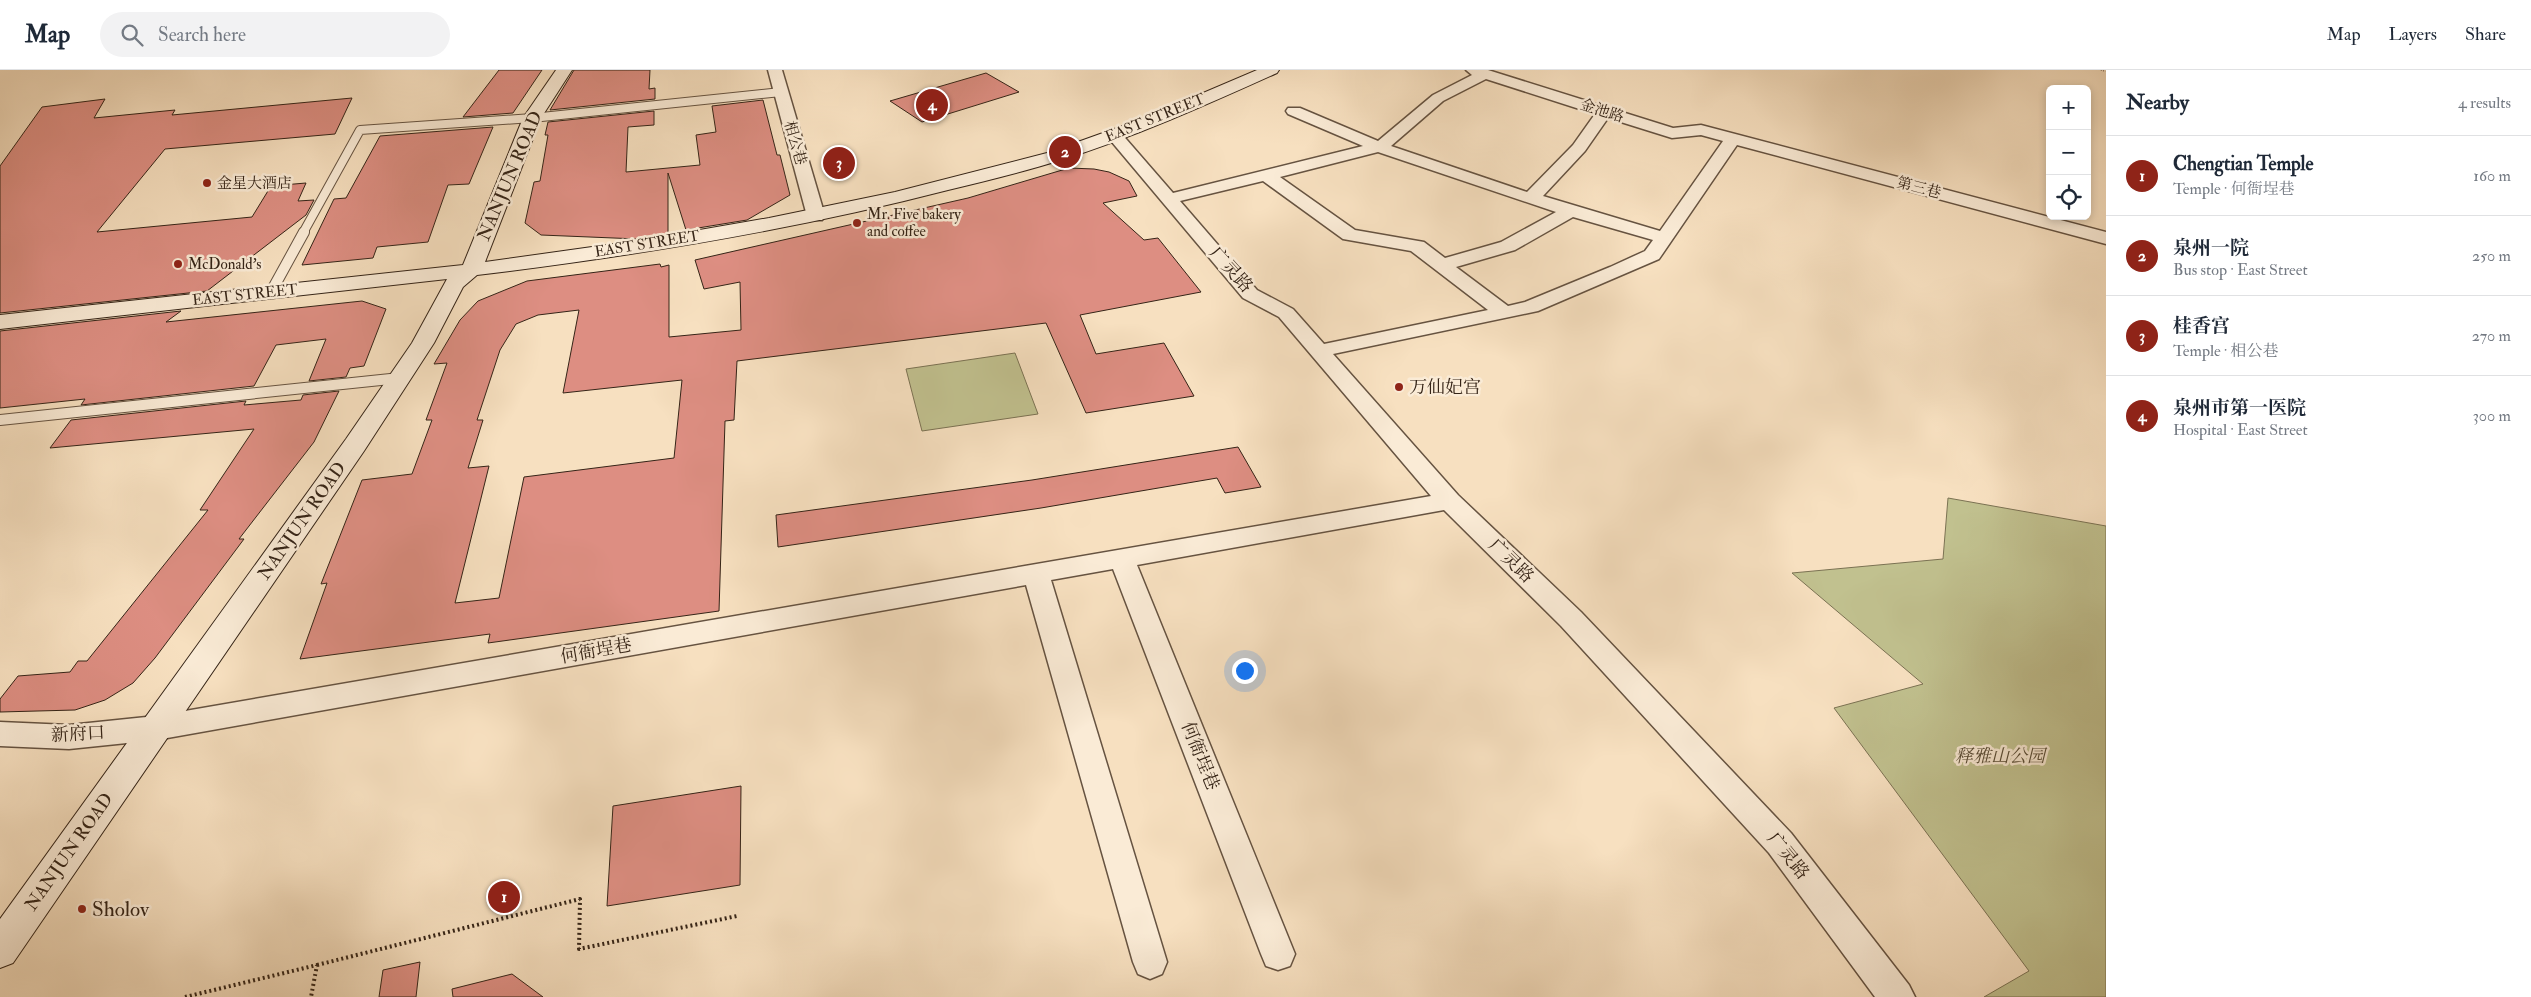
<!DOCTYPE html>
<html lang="en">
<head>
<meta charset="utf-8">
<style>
  :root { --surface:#fff; --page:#f2f2f3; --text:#1f2937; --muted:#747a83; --line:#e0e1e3; --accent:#8f2418 }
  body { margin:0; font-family:"IM FELL Double Pica","Noto Serif SC",serif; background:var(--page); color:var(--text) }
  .controls { position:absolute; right:15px; top:15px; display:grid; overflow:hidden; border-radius:8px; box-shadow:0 2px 8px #0003 }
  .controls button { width:45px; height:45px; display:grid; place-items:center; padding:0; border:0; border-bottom:1px solid var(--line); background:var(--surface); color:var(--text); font:25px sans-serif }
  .you { position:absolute; left:1244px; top:600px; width:18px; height:18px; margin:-12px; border:4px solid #fff; border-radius:50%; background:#1a73e8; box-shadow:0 0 0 8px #1a73e833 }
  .badge { display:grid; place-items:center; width:32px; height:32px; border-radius:50%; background:var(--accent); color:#fff; font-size:16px; font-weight:700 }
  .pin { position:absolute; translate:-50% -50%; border:2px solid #fff; box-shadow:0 1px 5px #0006 }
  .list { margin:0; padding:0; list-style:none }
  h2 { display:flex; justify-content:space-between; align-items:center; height:65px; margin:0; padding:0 20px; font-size:21px }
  h2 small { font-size:16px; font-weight:400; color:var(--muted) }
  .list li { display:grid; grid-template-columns:32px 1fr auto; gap:15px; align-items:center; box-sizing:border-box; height:80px; padding:0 20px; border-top:1px solid var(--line) }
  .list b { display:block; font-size:19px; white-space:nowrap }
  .list p { margin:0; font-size:16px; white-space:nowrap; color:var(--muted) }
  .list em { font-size:16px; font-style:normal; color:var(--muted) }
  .icon { flex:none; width:28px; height:28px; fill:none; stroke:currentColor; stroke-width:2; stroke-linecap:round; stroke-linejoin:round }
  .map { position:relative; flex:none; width:2106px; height:927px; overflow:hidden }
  header { display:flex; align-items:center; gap:30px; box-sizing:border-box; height:70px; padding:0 25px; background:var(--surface); border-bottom:1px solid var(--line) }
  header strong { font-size:24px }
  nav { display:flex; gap:28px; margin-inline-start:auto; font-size:18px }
  .search { width:350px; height:45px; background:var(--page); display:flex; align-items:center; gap:12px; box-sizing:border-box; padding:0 18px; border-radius:28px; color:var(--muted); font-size:19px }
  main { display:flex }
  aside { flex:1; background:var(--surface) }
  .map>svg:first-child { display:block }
  .green { fill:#c1c18f; stroke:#7b7253 }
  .building { fill:#dd8e82; stroke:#352417; fill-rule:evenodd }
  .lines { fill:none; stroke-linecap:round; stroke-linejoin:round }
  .service-far1-casing { stroke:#665341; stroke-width:10 }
  .service-casing { stroke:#665341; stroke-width:12 }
  .minor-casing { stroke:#665341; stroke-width:3 }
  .secondary-casing { stroke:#352417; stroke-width:2 }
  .path-far1 { stroke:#352417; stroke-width:2; stroke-dasharray:0.5 2; stroke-linecap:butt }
  .path { stroke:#352417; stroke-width:4; stroke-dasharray:2 3; stroke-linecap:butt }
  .service-far1 { stroke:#faebd6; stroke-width:8 }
  .service { stroke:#faebd6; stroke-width:10 }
  .minor { fill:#faebd6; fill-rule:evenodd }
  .secondary { fill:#faebd6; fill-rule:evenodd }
  .poi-dot { fill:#8f2418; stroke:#faebd6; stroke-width:2 }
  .labels { text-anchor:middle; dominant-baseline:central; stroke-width:5; stroke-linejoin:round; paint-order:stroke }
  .far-street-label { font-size:15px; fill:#352417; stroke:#faebd6 }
  .far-poi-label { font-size:15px; fill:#352417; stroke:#faebd6; text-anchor:start }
  .street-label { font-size:18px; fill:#352417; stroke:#faebd6 }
  .poi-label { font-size:18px; fill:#352417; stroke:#faebd6; text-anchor:start }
  .park-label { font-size:18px; font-style:italic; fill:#584b35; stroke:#faebd6 }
  .near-poi-label { font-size:21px; fill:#352417; stroke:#faebd6; text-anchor:start }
</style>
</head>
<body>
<header>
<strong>Map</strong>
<div class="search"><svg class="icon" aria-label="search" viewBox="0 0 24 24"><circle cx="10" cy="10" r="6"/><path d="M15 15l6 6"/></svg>Search here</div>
<nav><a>Map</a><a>Layers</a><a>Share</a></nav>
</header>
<main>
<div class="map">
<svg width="2106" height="927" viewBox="0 0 2106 927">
  <rect width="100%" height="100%" fill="#f7e0c0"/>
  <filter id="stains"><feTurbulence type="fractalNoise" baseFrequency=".004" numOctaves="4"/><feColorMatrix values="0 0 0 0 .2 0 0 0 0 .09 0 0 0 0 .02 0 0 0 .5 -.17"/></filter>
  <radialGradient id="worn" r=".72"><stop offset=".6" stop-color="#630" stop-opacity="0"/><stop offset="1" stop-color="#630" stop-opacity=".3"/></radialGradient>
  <g class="green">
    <path d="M1015 283 1038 344 922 361 906 299Z"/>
    <path d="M1948 428 2106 456V927H1984L2029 901 1834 638 1923 614 1792 503 1943 489Z"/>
  </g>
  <g class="building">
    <path d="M499 0H542L513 43 463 47Z"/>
    <path d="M574 0H650L649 19 655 18V29L550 40Z"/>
    <path d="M986 3 1019 22 922 52 890 31Z"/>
    <path d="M352 28 335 64 165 79 97 162 252 147 271 116 306 113 298 131 314 130 306 145 207 221 0 243V96L42 37 105 29 94 48 175 40 172 45Z"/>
    <path d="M763 30 777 85H780L790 125 747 150 686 160 668 103V164L638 169 541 165 525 153 534 112 540 111 548 65H545L548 52 654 41V55L628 57 626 102 700 95 696 65 716 62 712 36Z"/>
    <path d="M493 57 469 114 448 115 428 172 377 177 373 188 302 195 334 129 346 128 380 66Z"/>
    <path d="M1069 98 1094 99 1109 102 1129 111 1137 126 1103 133 1144 170 1158 168 1201 222 1080 245 1096 284 1164 273 1194 326 1086 343 1046 253 737 291 734 350 725 351 719 541 488 573 490 564 300 589 327 513 321 514 362 410 412 404 432 350H426L447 293 434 294 460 250 478 231 527 211 660 194 661 197 669 195V267L741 260 740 212 704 219 695 190 968 128ZM579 240 563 323 682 310 674 388 524 407 499 528 455 533 489 396 468 398 483 350H477L500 280 516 254 538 245Z"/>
    <path d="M362 231 386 239 364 296 350 298 346 307 309 311 326 269 276 275 254 316 81 335 85 329 0 338V261L181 241 166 252Z"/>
    <path d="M339 321 314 372 239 469H244L155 588 133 613 105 630 75 640 0 642V629L18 606 70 602 78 591H87L208 440H200L254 359 50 378 71 350 246 331 244 335 301 330 303 325Z"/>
    <path d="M1238 377 1261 417 1225 423 1217 408 1041 438 778 477 776 445 1032 410Z"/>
    <path d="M741 716 740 815 607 836 613 736Z"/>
    <path d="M420 892 416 927H379L383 900Z"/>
    <path d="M512 904 543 927H453L452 919Z"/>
  </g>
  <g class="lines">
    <g class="service-far1-casing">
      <path id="service-far1" d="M303 163 360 60 532 48 781 22"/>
    </g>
    <g class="service-casing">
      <g id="service">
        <path d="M271 222 304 162"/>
        <path d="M0 350 400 308"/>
      </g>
    </g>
    <g class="minor-casing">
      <g id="minor">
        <path d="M768 0H782L825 146 822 150H810L807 146Z"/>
        <path d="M1466 0H1488L1673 58 1701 55 2106 162V174L1737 75 1659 189 1538 241 1333 284 1458 425 1581 542 1791 763 1909 915 1915 927H1875L1769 783 1561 556 1444 440 1137 495 1295 884 1290 896 1278 900 1266 896 1261 884 1113 499 1051 510 1167 892 1162 904 1150 909 1138 904 1133 892 1026 515 156 670 69 679 0 676V652L69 655 156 646 1431 426 1279 247 1243 228 1106 65 1108 62H1120L1173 123 1363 76 1288 44 1286 41 1288 38H1300L1378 71 1433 25 1472 5ZM1486 9 1595 44 1573 75 1527 122 1391 76 1443 31ZM1608 48 1672 68 1701 65 1723 71 1660 161 1543 126 1585 81ZM1378 82 1556 142 1501 172 1445 188 1424 172 1355 160 1280 107ZM1263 111 1343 169 1411 181 1488 240 1324 274 1293 239 1257 220 1180 131ZM1573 147 1653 170 1645 181 1610 197 1525 232 1508 236 1456 197 1515 180Z"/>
      </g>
    </g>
    <g class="secondary-casing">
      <path id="secondary" d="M556 0H572L541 48 485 192 642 170 769 148 895 122 1047 83 1142 49 1257 0H1279L1277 3C1206 35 1135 67 1061 90 1023 102 986 111 948 120 794 160 635 186 477 205L463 217 434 273 364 381 13 893 0 898V849L346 369 412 273 447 209 0 259V245L463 195 523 48Z"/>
    </g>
    <path class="path-far1" d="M2101 0 2106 1"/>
    <g class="path">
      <path d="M317 895 580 829 579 879 737 846"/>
      <path d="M185 927 317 895 311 927"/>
    </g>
    <use href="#service-far1" class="service-far1"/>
    <use href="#service" class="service"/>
    <use href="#minor" class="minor"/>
    <use href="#secondary" class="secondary"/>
  </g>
  <g class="poi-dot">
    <circle cx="207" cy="113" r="5"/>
    <circle cx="857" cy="153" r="5"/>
    <circle cx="178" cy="194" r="5"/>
    <circle cx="1399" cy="317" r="5"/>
    <circle cx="82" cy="839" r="5"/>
  </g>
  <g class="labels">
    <g class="far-street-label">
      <text transform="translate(1602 41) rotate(18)">金池路</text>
      <text transform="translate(1155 48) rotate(-22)">EAST STREET</text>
      <text transform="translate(795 73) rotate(74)">相公巷</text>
      <text transform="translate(1919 118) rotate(15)">第三巷</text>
      <text transform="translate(647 174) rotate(-9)">EAST STREET</text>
      <text transform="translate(245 225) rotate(-6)">EAST STREET</text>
    </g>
    <g class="far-poi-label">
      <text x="217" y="113">金星大酒店</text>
      <text x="867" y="144">Mr. Five bakery<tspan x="867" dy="17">and coffee</tspan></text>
      <text x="188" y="194">McDonald's</text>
    </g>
    <g class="street-label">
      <text transform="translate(510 106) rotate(-67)">NANJUN ROAD</text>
      <text transform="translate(1231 200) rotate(48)">广灵路</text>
      <text transform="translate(302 451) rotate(-55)">NANJUN ROAD</text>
      <text transform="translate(1511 491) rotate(44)">广灵路</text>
      <text transform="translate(596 581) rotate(-10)">何衙埕巷</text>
      <text transform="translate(78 664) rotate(-3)">新府口</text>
      <text transform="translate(1200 686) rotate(68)">何衙埕巷</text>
      <text transform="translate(69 782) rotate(-55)">NANJUN ROAD</text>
      <text transform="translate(1788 786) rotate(51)">广灵路</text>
    </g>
    <g class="poi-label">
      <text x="1409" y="317">万仙妃宫</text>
    </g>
    <g class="park-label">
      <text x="2000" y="686">释雅山公园</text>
    </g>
    <g class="near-poi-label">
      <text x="92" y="839">Sholov</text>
    </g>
  </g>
  <rect width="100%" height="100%" filter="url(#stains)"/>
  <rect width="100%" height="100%" fill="url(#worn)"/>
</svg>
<div class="controls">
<button>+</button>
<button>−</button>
<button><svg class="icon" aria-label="locate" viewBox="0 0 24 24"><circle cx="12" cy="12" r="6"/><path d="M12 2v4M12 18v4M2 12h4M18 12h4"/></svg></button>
</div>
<div class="you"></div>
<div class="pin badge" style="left:504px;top:827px">1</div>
<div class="pin badge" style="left:1065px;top:82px">2</div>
<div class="pin badge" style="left:839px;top:93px">3</div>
<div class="pin badge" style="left:932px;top:35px">4</div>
</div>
<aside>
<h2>Nearby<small>4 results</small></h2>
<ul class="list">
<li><span class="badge">1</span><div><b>Chengtian Temple</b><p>Temple · 何衙埕巷</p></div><em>160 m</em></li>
<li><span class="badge">2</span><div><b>泉州一院</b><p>Bus stop · East Street</p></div><em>250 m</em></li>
<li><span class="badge">3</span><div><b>桂香宫</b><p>Temple · 相公巷</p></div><em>270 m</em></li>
<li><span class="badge">4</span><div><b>泉州市第一医院</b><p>Hospital · East Street</p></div><em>300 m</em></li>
</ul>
</aside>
</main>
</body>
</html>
